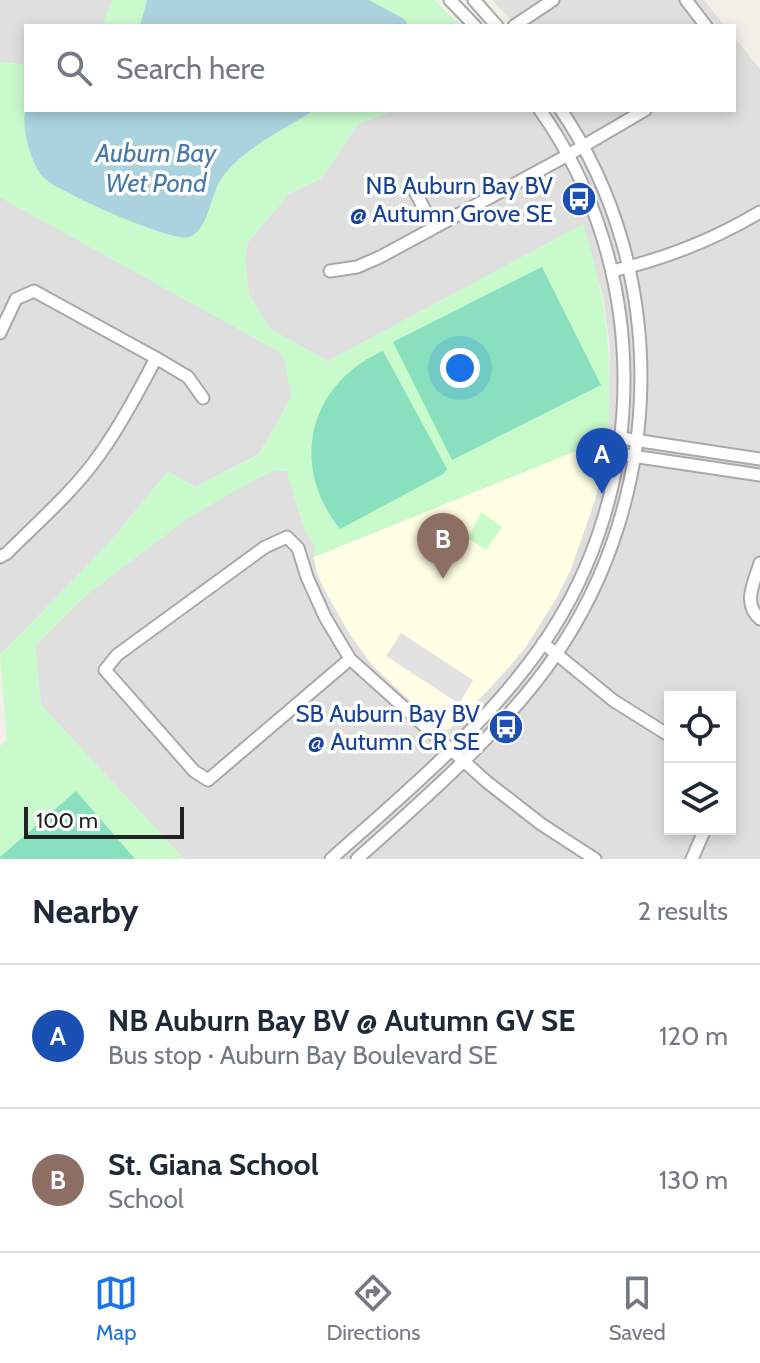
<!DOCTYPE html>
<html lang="en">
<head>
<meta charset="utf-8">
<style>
  :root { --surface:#fff; --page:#f6f6f7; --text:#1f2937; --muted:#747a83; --line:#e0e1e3; --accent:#1a73e8 }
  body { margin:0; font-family:Cabin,sans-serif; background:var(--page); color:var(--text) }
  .controls { position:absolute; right:24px; bottom:24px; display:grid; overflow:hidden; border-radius:0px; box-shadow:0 4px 12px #0003 }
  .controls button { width:72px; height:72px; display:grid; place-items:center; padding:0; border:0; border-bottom:2px solid var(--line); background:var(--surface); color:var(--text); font:40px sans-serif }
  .scale { position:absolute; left:24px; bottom:20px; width:160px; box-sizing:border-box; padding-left:8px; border:4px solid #222; border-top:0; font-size:22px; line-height:28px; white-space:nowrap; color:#222; -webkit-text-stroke:6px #fff; paint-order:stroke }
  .you { position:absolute; left:460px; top:368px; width:28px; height:28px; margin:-20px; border:6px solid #fff; border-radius:50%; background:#1a73e8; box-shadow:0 0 0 12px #1a73e833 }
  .badge { display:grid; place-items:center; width:52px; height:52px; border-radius:50%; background:var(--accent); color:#fff; font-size:26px; font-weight:700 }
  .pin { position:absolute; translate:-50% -66px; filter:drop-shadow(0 2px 4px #0008) }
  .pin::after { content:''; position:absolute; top:42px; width:28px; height:24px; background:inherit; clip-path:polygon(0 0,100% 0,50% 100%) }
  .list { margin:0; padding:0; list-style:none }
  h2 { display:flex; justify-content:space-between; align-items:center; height:104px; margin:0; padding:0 32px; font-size:34px }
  h2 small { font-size:26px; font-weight:400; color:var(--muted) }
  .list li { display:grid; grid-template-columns:52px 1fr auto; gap:24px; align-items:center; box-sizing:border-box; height:144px; padding:0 32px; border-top:2px solid var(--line) }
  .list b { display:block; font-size:30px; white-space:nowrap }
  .list p { margin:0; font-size:26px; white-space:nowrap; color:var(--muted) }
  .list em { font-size:26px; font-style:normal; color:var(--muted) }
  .icon { flex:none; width:44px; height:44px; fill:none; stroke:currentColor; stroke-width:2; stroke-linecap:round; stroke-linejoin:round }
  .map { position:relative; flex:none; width:760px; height:859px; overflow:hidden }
  .search { position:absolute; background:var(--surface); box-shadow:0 4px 12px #0003; left:24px; right:24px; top:24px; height:88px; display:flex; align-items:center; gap:20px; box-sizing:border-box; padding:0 28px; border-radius:0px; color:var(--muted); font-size:30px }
  .sheet { height:392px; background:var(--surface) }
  nav { display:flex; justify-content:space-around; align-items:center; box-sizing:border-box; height:112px; border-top:2px solid var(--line); background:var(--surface); font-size:22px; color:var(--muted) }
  nav a { display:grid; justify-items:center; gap:4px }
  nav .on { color:var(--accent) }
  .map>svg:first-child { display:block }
  .residential { fill:#e0dfdf; fill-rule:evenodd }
  .education { fill:#ffffe5 }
  .park { fill:#c8facc }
  .pitch { fill:#88e0be }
  .parking { fill:#e2e2e2 }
  .water { fill:#aad3df }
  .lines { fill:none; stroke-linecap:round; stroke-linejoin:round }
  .minor-casing { stroke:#a9a9a9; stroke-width:15 }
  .minor { stroke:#fff; stroke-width:11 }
  .labels { text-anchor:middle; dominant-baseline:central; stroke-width:7; stroke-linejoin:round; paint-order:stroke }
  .transit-label { font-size:24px; fill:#164399; stroke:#fff; text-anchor:end }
  .water-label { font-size:26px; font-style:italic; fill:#4a7aab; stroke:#fff }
</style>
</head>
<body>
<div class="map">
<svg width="760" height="859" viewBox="0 0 760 859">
  <rect width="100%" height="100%" fill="#f2efe9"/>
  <g class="residential">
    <path d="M0 0H113L102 26H26V65L0 62Z"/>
    <path d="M492 0H704L725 26H517Z"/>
    <path d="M734 37 760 69V859H184L41 705 35 646 85 596 188 518 254 479 274 471H287L303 526 315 547 314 557 323 587 349 633 372 665 452 727 509 668 538 627 582 538 596 497 608 438 610 346 603 296 582 225 328 361 270 329 249 294 245 261 248 242 289 194 322 178 358 124 396 110H734ZM670 697H730V829H670Z"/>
    <path d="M0 197 278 351 284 359 292 396 259 454 195 487 168 471 108 544 0 655Z"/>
  </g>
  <path class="education" d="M608 438 596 497 571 569 556 599 525 648 490 688 452 727 447 730 439 728 372 665 349 633 323 587 316 570 314 557Z"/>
  <g class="park">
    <path d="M113 0H434L461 26H102Z"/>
    <path d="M0 62 26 65V110H396L358 124 322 178 289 194 248 242 245 261 249 294 270 329 328 361 583 224C607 300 613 358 608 438L314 557 315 547 303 526 287 471H274L254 480 188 518 85 596 35 646 41 705 184 859H0V746L7 740 0 655 108 544 168 471 195 487 259 455 292 396 284 359 278 351 0 197Z"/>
    <path d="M481 512 502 527 486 550 468 538Z"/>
  </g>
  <g class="pitch">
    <path d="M542 267 601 385 452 460 393 342Z"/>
    <path d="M383 351 447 469 443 474 340 529C289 466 308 384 383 351Z"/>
    <path d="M76 791 135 859H0V857Z"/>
  </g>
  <path class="parking" d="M401 633 473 680 459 704 386 656Z"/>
  <g class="water">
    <path d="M147 0H369L404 19 409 26H140Z"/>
    <path d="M26 109V110H314C283 131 242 148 221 179 210 195 209 230 189 237 172 243 56 191 43 177 31 164 20 125 26 109Z"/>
  </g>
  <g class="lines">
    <g class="minor-casing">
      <g id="minor">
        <path d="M450 0 475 26"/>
        <path d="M474 0 497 26"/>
        <path d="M686 0 706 26"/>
        <path d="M514 26 553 0"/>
        <path d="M412 186 434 227"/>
        <path d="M330 271 357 267 380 257 568 155 645 110"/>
        <path d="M612 271C665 259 713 240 760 212"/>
        <path d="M0 333 16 299 34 291 156 358C139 391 122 423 100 454 74 491 39 521 7 553L0 557"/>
        <path d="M156 358 188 377 203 398"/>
        <path d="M621 438 760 459"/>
        <path d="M619 454 760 475"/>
        <path d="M760 563C754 583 742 603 760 619"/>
        <path d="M543 643 614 701 670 736"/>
        <path d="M350 659 208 780 194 771 105 670 117 655 265 547 287 537 298 548 307 577 325 617 350 659 487 782 541 824 595 859"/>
        <path d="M331 859C404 794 487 725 543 644 652 487 651 267 540 110"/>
        <path d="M357 859C422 801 506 728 555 656 666 495 671 273 561 110"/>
        <path d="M692 859 705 829"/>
      </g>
    </g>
    <use href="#minor" class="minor"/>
  </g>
  <defs>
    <g id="bus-disc" transform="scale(1.8)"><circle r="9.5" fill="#1a4fb4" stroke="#fff"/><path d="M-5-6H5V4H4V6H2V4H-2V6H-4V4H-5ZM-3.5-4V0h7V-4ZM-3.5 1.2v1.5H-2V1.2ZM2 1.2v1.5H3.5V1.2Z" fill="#fff"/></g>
  </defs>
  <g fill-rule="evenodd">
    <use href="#bus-disc" x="579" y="199"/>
    <use href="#bus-disc" x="506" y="727"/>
  </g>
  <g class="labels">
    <g class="transit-label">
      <text x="553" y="185">NB Auburn Bay BV<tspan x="553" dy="28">@ Autumn Grove SE</tspan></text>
      <text x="480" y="713">SB Auburn Bay BV<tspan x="480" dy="28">@ Autumn CR SE</tspan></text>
    </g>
    <g class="water-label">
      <text x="156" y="153">Auburn Bay<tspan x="156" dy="30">Wet Pond</tspan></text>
    </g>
  </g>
</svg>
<div class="controls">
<button><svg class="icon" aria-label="locate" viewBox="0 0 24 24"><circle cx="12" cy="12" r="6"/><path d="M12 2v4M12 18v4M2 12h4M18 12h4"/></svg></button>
<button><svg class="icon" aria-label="layers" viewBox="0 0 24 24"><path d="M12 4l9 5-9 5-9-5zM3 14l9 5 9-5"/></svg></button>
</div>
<div class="scale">100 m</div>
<div class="you"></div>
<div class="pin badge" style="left:602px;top:494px;background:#1a4fb4">A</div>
<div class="pin badge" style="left:443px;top:579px;background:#8d6e63">B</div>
<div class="search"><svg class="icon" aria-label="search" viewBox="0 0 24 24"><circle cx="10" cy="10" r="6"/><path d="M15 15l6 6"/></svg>Search here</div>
</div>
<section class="sheet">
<h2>Nearby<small>2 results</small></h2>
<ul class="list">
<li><span class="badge" style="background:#1a4fb4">A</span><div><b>NB Auburn Bay BV @ Autumn GV SE</b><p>Bus stop · Auburn Bay Boulevard SE</p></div><em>120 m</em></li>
<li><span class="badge" style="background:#8d6e63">B</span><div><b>St. Giana School</b><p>School</p></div><em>130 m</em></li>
</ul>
</section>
<nav>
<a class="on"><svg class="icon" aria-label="map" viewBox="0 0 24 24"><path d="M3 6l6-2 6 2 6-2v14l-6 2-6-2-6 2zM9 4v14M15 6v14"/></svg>Map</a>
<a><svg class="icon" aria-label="directions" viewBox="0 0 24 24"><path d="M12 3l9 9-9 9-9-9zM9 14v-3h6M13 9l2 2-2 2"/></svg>Directions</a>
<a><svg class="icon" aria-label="saved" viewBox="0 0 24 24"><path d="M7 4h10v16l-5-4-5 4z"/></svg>Saved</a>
</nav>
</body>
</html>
